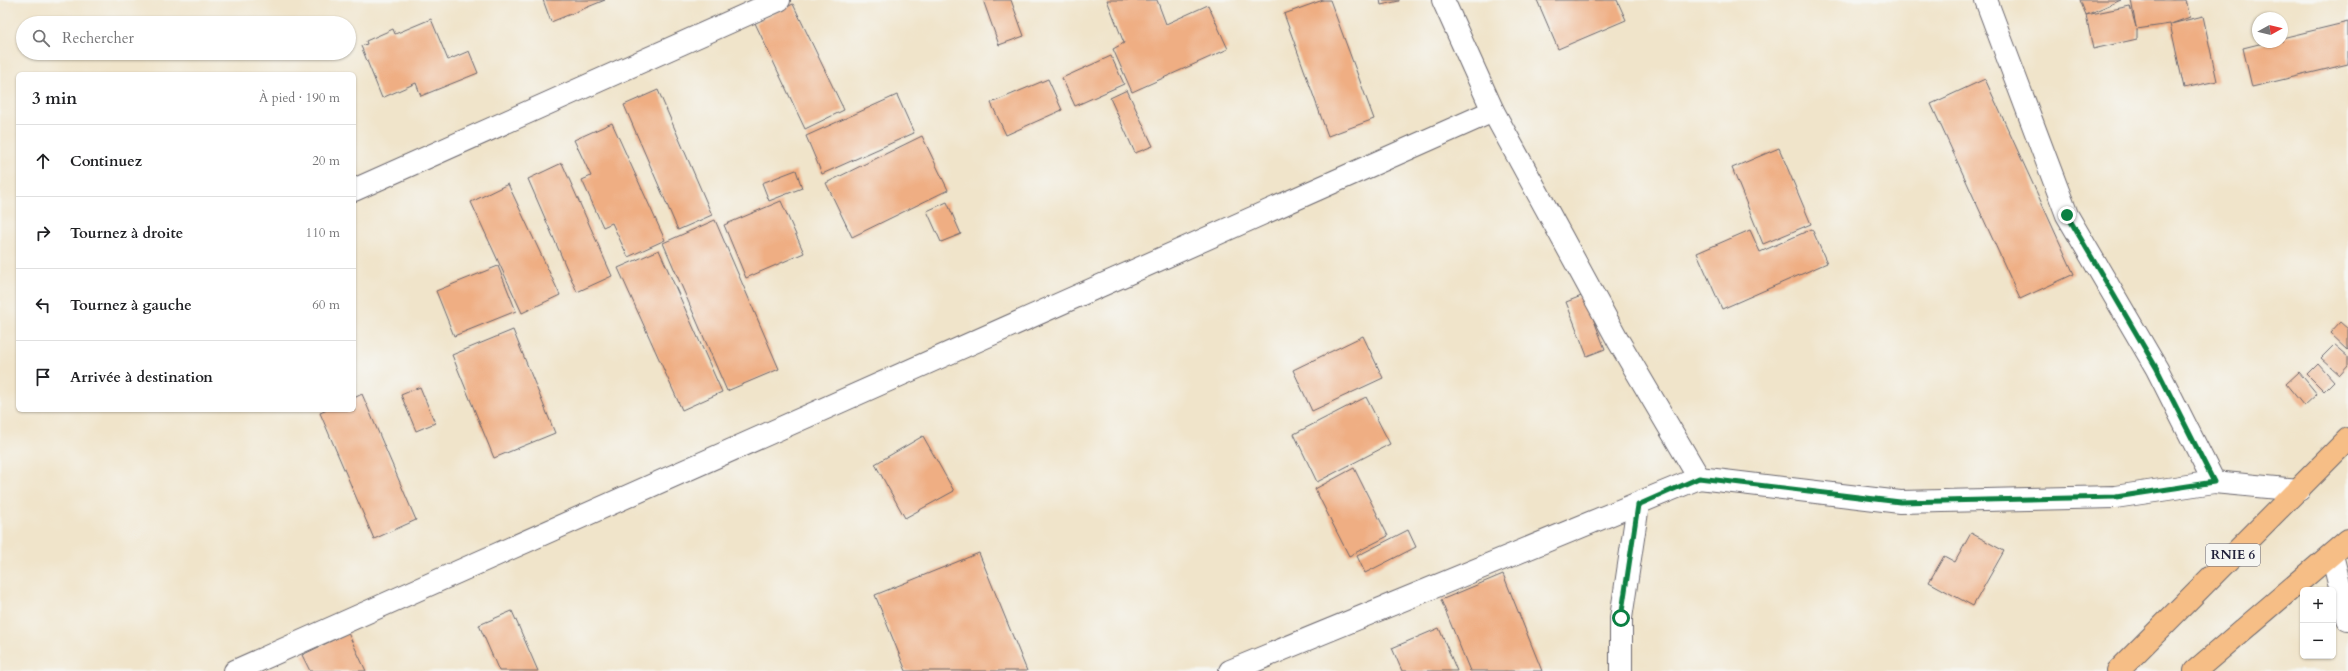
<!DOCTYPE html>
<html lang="fr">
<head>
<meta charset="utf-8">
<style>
  :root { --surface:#fff; --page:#f2f2f2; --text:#202124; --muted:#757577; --line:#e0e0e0 }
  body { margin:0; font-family:Cardo,serif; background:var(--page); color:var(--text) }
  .controls { position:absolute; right:12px; bottom:12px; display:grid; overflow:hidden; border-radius:6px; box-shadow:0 1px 3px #0004 }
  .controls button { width:36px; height:36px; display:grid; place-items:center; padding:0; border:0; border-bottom:1px solid var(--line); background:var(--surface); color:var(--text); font:20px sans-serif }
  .compass { position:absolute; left:2252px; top:12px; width:36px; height:36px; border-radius:50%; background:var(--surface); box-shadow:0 1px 3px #0004; rotate:82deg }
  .stop { position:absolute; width:12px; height:12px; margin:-9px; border:3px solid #0b8043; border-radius:50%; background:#fff }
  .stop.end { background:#0b8043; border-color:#fff; box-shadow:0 1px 4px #0008 }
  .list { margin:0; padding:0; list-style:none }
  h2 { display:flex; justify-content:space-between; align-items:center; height:52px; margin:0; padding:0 16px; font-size:17px }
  h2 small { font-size:13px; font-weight:400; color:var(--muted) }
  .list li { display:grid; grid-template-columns:26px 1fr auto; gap:12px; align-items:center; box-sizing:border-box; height:72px; padding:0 16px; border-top:1px solid var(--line) }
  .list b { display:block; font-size:15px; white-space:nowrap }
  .list em { font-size:13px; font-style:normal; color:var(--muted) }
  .icon { flex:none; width:22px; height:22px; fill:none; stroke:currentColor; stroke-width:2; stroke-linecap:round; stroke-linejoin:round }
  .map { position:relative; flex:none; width:2348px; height:671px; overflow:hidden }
  .search { position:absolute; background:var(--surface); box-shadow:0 1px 3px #0004; left:16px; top:16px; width:340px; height:44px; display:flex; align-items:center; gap:10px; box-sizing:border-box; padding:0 14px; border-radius:22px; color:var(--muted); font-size:15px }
  .panel { position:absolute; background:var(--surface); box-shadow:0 1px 3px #0004; left:16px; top:72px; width:340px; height:340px; border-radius:6px }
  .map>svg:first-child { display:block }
  .building { fill:#efae83 }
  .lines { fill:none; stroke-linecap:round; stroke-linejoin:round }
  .minor-casing { stroke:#6a666d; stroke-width:24 }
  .primary-casing { stroke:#6a666d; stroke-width:24 }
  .minor { stroke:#fff; stroke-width:22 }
  .primary { stroke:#f6be86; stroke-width:22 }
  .route { stroke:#0b8043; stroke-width:5 }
  .labels { text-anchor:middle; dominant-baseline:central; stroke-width:3; stroke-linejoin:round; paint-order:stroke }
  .shield { fill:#f6f6f2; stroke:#626272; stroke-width:1 }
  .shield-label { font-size:13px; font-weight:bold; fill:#22223b }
</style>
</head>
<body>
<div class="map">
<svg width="2348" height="671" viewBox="0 0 2348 671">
  <rect width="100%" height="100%" fill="#f6f6f2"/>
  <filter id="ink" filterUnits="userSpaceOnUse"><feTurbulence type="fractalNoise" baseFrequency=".025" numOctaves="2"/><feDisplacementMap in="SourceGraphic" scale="8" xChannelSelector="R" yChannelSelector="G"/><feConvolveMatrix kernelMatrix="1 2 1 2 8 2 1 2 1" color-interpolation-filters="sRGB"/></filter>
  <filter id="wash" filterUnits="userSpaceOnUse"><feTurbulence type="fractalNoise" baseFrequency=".012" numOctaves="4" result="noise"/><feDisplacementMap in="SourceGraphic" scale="16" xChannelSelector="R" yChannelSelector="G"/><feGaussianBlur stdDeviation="0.9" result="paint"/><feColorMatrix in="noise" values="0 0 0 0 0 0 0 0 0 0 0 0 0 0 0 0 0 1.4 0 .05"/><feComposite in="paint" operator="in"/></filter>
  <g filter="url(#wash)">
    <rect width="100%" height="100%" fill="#f0e4ca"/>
    <g id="blocks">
      <g class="building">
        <path d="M543 0H605L551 22Z"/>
        <path d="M983 0H1011L1024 36 999 45Z"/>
        <path d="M1107 0H1157L1166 24 1208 5 1228 49 1132 92 1113 49 1124 43Z"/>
        <path d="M1323 0H1330L1374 119 1328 136 1284 14Z"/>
        <path d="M1380 0H1399V1L1381 5Z"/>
        <path d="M1537 0H1617L1626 20 1558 49Z"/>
        <path d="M2080 0H2121L2086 15Z"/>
        <path d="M2131 0H2186L2190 17 2171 24 2203 16 2217 81 2184 88 2170 24 2137 29V39L2093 49 2086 15 2130 6 2136 27Z"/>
        <path d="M793 4 844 110 805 129 755 23Z"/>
        <path d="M431 19 448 60 469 51 478 73 421 96 416 83 382 98 361 46 367 44 366 41 393 29 395 34Z"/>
        <path d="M2348 22V64L2252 87 2243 48 2267 42H2282V38Z"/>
        <path d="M1111 56 1124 84 1075 106 1062 78Z"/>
        <path d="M1048 79 1062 110 1006 135 991 103Z"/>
        <path d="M1985 79 2074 274 2020 299 1931 104Z"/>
        <path d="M658 90 712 215 678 230 624 105Z"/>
        <path d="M1127 90 1153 146 1135 153 1110 98Z"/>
        <path d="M897 95 914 133 822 174 806 136Z"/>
        <path d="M612 123 665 240 628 257 612 223 603 227 582 180 591 176 574 140Z"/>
        <path d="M922 136 948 190 852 237 826 183Z"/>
        <path d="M1779 148 1811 224 1763 244 1732 168Z"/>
        <path d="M562 163 612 276 577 292 528 179Z"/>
        <path d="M796 170 802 188 769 201 762 183Z"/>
        <path d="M508 184 560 295 522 313 471 202Z"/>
        <path d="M781 201 804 253 746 278 724 225Z"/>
        <path d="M947 202 961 234 941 242 927 211Z"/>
        <path d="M715 220 779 369 727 391 663 243Z"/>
        <path d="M1812 229 1827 263 1722 309 1697 253 1750 230 1760 252Z"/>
        <path d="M659 250 722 392 682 410 618 268Z"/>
        <path d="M498 266 516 311 454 336 436 291Z"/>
        <path d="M1584 295 1605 349 1587 356 1566 302Z"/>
        <path d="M2340 322 2348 329V350L2330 333Z"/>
        <path d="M513 330 555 433 494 458 452 355Z"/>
        <path d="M1363 336 1383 378 1312 411 1293 370Z"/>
        <path d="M2334 345 2348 357V366L2340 375 2321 358Z"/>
        <path d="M2318 363 2334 381 2324 391 2307 374Z"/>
        <path d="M2299 372 2317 394 2304 406 2286 384Z"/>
        <path d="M420 387 435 423 416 431 401 395Z"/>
        <path d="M362 394 416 520 374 539 320 413 327 410H354V398Z"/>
        <path d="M1366 397 1390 444 1317 482 1294 434Z"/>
        <path d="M923 436 954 491 905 518 875 464Z"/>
        <path d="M1354 468 1388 536 1349 556 1315 489Z"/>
        <path d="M1408 530 1416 547 1365 573 1357 556Z"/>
        <path d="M1971 533 2004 551 1973 606 1929 582 1944 556 1955 562Z"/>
        <path d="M979 553 1027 671H906L875 595Z"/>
        <path d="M1503 574 1542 671H1470L1441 600Z"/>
        <path d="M512 611 538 671H499L479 625Z"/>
        <path d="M1439 628 1457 671H1402L1392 648Z"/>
        <path d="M348 633 366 671H310L302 655Z"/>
      </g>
    </g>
  </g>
  <g filter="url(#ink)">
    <use href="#blocks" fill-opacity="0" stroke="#6a666d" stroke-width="1"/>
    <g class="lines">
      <g class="minor-casing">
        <g id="minor">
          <path d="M1443 0 1493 111 1619 342 1699 478"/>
          <path d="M1986 0 2067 215 2157 369 2214 482 2299 490"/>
          <path d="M354 190 779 0"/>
          <path d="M2332 555 2348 619"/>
          <path d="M235 671 1493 111"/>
          <path d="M1230 671 1699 478 1900 502 2115 497 2214 482"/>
          <path d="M1621 671V618L1638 505"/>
        </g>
      </g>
      <g class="primary-casing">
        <g id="primary">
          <path d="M2118 671 2348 439"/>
          <path d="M2195 671 2348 540"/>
        </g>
      </g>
      <use href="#minor" class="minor"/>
      <use href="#primary" class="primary"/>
    </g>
  </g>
  <g class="lines" filter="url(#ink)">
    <path class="route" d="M1621 618 1638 505 1699 478 1900 502 2116 497 2214 482 2157 369 2067 215"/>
  </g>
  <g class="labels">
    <rect class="shield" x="2206" y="544" width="54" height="22" rx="3"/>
    <g class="shield-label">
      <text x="2233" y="555">RNIE 6</text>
    </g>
  </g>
</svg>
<div class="controls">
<button>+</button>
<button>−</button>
</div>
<svg class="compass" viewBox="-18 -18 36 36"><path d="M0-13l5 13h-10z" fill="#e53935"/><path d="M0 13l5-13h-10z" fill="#757577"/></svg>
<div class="stop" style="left:1621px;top:618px"></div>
<div class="stop end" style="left:2067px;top:215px"></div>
<div class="search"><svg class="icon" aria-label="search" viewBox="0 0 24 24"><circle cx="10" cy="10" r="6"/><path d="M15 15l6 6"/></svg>Rechercher</div>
<section class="panel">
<h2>3 min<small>À pied · 190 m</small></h2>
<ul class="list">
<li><svg class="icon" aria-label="ahead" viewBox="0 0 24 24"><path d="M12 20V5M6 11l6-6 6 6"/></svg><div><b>Continuez</b></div><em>20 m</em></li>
<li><svg class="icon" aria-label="right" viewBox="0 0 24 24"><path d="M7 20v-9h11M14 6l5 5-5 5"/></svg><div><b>Tournez à droite</b></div><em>110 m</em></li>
<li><svg class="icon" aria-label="left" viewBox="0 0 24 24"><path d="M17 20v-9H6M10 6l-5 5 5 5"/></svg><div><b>Tournez à gauche</b></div><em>60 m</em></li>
<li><svg class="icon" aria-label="arrive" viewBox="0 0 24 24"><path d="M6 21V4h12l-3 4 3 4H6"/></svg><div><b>Arrivée à destination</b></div></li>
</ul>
</section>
</div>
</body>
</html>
